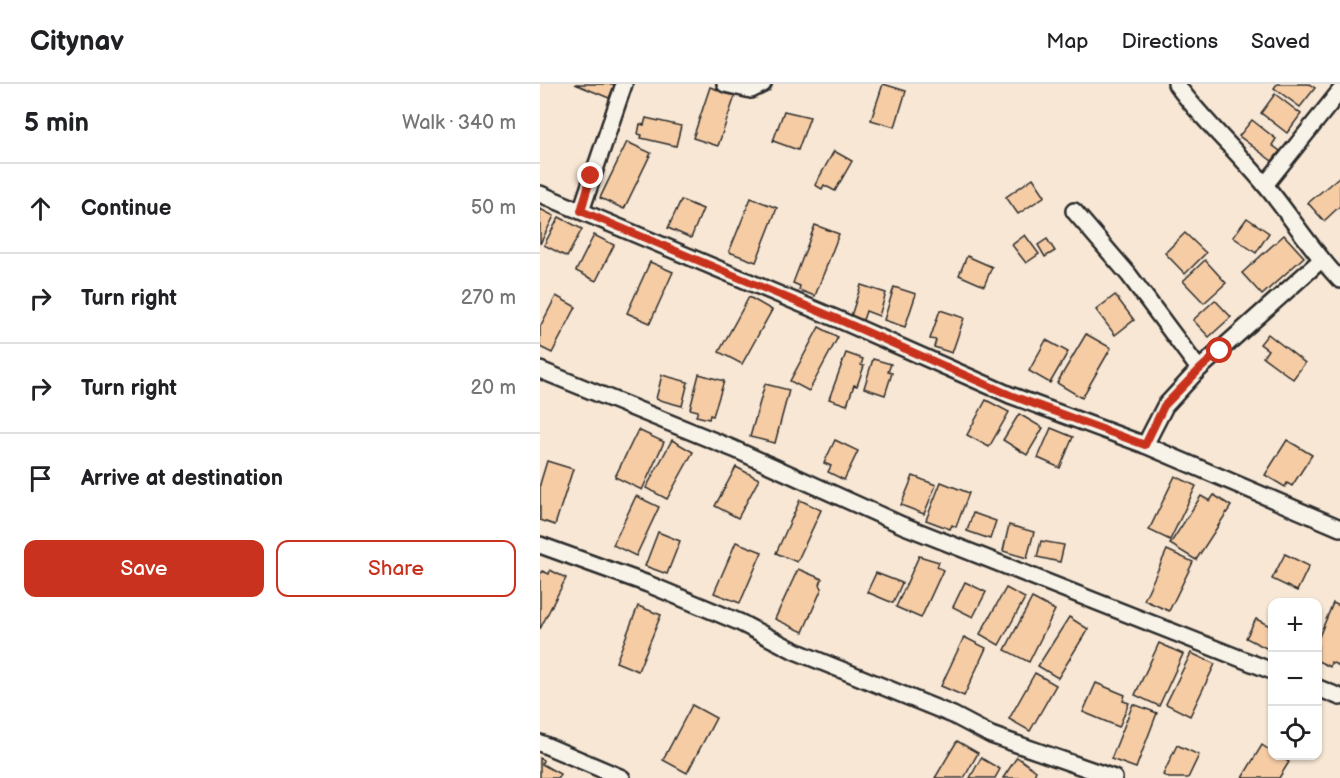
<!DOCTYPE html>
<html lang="en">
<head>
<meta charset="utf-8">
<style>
  :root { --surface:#fff; --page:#f2f2f2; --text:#202124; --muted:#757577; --line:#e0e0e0; --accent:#c8321e }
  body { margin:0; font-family:"Balsamiq Sans",sans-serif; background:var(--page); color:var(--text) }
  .controls { position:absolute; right:18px; bottom:18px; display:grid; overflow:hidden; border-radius:12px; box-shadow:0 2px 4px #0004 }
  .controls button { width:54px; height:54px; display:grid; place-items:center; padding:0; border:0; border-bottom:2px solid var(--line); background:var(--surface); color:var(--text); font:30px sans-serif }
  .stop { position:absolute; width:18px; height:18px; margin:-14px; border:4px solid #c8321e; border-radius:50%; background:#fff }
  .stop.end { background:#c8321e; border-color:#fff; box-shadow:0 2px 6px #0008 }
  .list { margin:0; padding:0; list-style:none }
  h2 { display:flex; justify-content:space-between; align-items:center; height:78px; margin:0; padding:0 24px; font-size:26px }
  h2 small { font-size:20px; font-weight:400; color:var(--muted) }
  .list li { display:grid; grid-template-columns:39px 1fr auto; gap:18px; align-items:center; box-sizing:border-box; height:90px; padding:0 24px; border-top:2px solid var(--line) }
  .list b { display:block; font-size:22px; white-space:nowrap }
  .list em { font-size:20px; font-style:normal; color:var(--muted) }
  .actions { display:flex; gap:12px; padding:18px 24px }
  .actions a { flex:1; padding:14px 0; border:2px solid var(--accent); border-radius:12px; text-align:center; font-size:21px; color:var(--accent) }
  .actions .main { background:var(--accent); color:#fff }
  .icon { flex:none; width:33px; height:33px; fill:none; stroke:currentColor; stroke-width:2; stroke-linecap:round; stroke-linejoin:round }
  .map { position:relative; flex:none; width:800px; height:694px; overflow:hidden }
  header { display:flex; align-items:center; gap:36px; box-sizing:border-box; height:84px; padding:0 30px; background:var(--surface); border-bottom:2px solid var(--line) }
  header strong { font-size:28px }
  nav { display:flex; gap:33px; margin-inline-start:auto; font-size:21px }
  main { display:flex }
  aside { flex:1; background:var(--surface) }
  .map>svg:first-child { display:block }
  .building { fill:#f6cca5; stroke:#2b2b2b; stroke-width:1.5 }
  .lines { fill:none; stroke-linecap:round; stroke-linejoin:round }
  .street-casing { stroke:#2b2b2b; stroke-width:20 }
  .street { stroke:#f7f3e8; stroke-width:15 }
  .route { stroke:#c8321e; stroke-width:8 }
</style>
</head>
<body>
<header>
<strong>Citynav</strong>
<nav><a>Map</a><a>Directions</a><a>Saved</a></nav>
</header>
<main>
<aside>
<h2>5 min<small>Walk · 340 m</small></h2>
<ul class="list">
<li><svg class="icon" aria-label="ahead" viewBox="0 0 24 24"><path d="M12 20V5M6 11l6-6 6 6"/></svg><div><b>Continue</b></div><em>50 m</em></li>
<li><svg class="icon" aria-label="right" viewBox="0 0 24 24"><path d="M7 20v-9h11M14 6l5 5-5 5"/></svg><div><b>Turn right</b></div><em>270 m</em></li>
<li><svg class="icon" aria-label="right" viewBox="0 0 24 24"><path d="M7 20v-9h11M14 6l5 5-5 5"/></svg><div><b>Turn right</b></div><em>20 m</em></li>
<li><svg class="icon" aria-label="arrive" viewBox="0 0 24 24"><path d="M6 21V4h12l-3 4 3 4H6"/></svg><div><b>Arrive at destination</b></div></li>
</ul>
<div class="actions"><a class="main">Save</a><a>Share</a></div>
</aside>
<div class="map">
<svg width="800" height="694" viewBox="0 0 800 694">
  <rect width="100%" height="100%" fill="#f7e7d4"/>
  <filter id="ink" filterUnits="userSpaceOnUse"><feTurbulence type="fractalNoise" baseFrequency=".0167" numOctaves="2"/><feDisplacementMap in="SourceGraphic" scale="12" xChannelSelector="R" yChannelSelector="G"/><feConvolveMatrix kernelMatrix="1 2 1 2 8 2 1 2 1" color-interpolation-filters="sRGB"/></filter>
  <g filter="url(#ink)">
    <g class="building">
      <path d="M35 0H75L69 14Z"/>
      <path d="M343 0 366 7 355 43 331 36Z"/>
      <path d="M737 0H769L775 4 760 23 734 4Z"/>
      <path d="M170 3 195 12 178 62 153 54Z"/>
      <path d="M735 10 761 30 747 49 721 29Z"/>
      <path d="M244 27 270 33 258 66 233 57Z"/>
      <path d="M106 34 141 42 136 62 101 54 102 51 98 50 100 40 104 41Z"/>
      <path d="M712 36 736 55 732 61 740 67 732 77 699 52Z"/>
      <path d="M87 58 111 69 84 125 60 114Z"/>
      <path d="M294 67 312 77 295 107 284 101 282 105 275 101Z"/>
      <path d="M800 92V122L784 137 768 119Z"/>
      <path d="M493 94 505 112 478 130 466 113Z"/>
      <path d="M211 114 237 124 216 178 189 168Z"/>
      <path d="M141 116 163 125 151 154 128 144Z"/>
      <path d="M0 125 14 132 0 160Z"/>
      <path d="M19 133 42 145 27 173 4 161Z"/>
      <path d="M707 134 729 149 716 169 693 153Z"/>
      <path d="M275 141 299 150 275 212 259 206 260 202 253 199Z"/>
      <path d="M645 149 666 169 645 190 625 169Z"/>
      <path d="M54 151 74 161 56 197 36 187Z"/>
      <path d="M485 151 499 170 486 179 472 161Z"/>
      <path d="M744 151 764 173 722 211 702 189Z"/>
      <path d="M507 155 515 167 505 173 498 161Z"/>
      <path d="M427 172 452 183 444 202 419 191Z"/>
      <path d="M665 176 686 199 664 219 643 197Z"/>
      <path d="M110 178 133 188 110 239 87 229Z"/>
      <path d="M321 201 346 209 339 232 326 227 323 236 311 232Z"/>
      <path d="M354 203 376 210 365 243 344 236Z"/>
      <path d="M575 211 594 236 575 251 556 226Z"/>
      <path d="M16 212 36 223 12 269 0 263V243Z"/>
      <path d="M209 213 232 226 202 280 179 268Z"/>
      <path d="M675 216 691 233 669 253 653 236Z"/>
      <path d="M400 226 424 234 412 269 394 263 396 256 390 255Z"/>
      <path d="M279 243 298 253 269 307 250 297Z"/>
      <path d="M546 250 571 264 542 314 517 299Z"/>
      <path d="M728 250 765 279 753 295 723 273 728 266 720 260Z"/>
      <path d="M506 256 528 268 510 299 489 287Z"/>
      <path d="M306 269 323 275 321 281 324 282 317 302 314 301 307 321 289 315Z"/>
      <path d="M333 275 351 280 348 288 352 289 345 311 324 304Z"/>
      <path d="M159 290 184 297 173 332 170 331 169 335 156 332 158 327 150 325Z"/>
      <path d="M122 291 148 298 142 322 116 315Z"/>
      <path d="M225 300 249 306 235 359 210 353Z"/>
      <path d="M446 316 469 328 449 363 427 351Z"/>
      <path d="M479 330 503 344 487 371 463 356Z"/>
      <path d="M511 344 533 353 520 384 498 374Z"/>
      <path d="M98 346 124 358 102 406 75 393Z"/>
      <path d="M132 356 153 368 127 415 106 404Z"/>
      <path d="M295 356 318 367 304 396 288 388 291 382 284 379Z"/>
      <path d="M747 356 772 371 752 402 747 399 745 403 725 391Z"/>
      <path d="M7 377 33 385 15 441 0 436V400Z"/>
      <path d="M196 383 219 395 198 434 175 422Z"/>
      <path d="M373 392 396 401 384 430 361 421Z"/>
      <path d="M635 392 656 402 630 456 609 446Z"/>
      <path d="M401 398 429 409 416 443 412 441 410 445 386 436Z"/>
      <path d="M674 411 691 422 656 476 630 460 661 412 670 417Z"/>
      <path d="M96 412 119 423 96 472 73 461Z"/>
      <path d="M260 416 281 426 257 478 236 469Z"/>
      <path d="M433 429 456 437 450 455 427 447Z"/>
      <path d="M469 441 494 448 487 474 463 467Z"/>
      <path d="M118 448 140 457 127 490 105 482Z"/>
      <path d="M501 457 524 461 520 478 497 473Z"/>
      <path d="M196 458 222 468 200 519 174 509Z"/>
      <path d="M627 466 653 478 629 527 604 516Z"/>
      <path d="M745 470 769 482 757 507 732 495Z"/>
      <path d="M379 472 399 478 397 483 403 486 381 534 356 523Z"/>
      <path d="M258 485 282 495 280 501 282 504 263 548 235 535Z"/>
      <path d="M10 486 26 494 0 545V490L2 487 9 490Z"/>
      <path d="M336 489 362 499 353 519 327 508Z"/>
      <path d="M425 498 446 508 433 533 413 523Z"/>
      <path d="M466 504 485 514 459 561 440 550Z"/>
      <path d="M492 514 515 526 489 578 465 566Z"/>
      <path d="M793 519 800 522V582L791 578 790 583 778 577V555Z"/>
      <path d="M98 522 121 531 98 587 76 578Z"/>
      <path d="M529 533 548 545 518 594 498 582Z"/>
      <path d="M716 535 732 543V567L706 554Z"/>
      <path d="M424 553 446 564 424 612 401 602Z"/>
      <path d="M619 559 643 570 619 622 595 611Z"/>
      <path d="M651 569 675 580 650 632 626 620Z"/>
      <path d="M495 589 516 601 490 647 469 635Z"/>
      <path d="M556 599 585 611 583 617 589 619 579 643 543 628Z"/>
      <path d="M593 620 617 629 596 684 571 675Z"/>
      <path d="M152 621 176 634 147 689 123 676Z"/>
      <path d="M417 657 438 669 424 694H395Z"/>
      <path d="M637 661 659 671 648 694H629L623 691Z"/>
      <path d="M722 661 732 668V672H739L749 678 739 694H702Z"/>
      <path d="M477 673 496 687 493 694H463Z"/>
      <path d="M0 674 3 676 2 680 20 690 18 694H0Z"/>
      <path d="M441 674 460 685 455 694H430Z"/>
    </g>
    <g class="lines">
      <g class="street-casing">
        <g id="street">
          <path d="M185 0 211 6 223 0"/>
          <path d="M636 0C663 37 696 66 725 101 751 132 772 167 800 196"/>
          <path d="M725 101 800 7"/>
          <path d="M0 110 302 237 470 311 605 361 800 444"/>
          <path d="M41 127 84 0"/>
          <path d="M534 127 589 191 659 285"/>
          <path d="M0 286 194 365 362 441 732 587"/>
          <path d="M605 361 625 322 659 285 781 176"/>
          <path d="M0 461 108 500 199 538 255 567 413 631 451 651 574 694"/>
          <path d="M778 604 800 613"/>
          <path d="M0 659 82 694"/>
        </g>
      </g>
      <use href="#street" class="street"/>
    </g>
  </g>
  <g class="lines" filter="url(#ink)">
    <path class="route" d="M51 92 41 127 302 237 470 311 605 361 624 322 660 285 680 267"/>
  </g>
</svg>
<div class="controls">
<button>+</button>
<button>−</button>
<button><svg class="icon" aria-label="locate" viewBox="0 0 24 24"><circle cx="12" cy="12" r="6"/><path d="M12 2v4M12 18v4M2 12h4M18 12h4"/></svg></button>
</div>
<div class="stop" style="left:680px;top:267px"></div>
<div class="stop end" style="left:51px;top:92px"></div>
</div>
</main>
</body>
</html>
